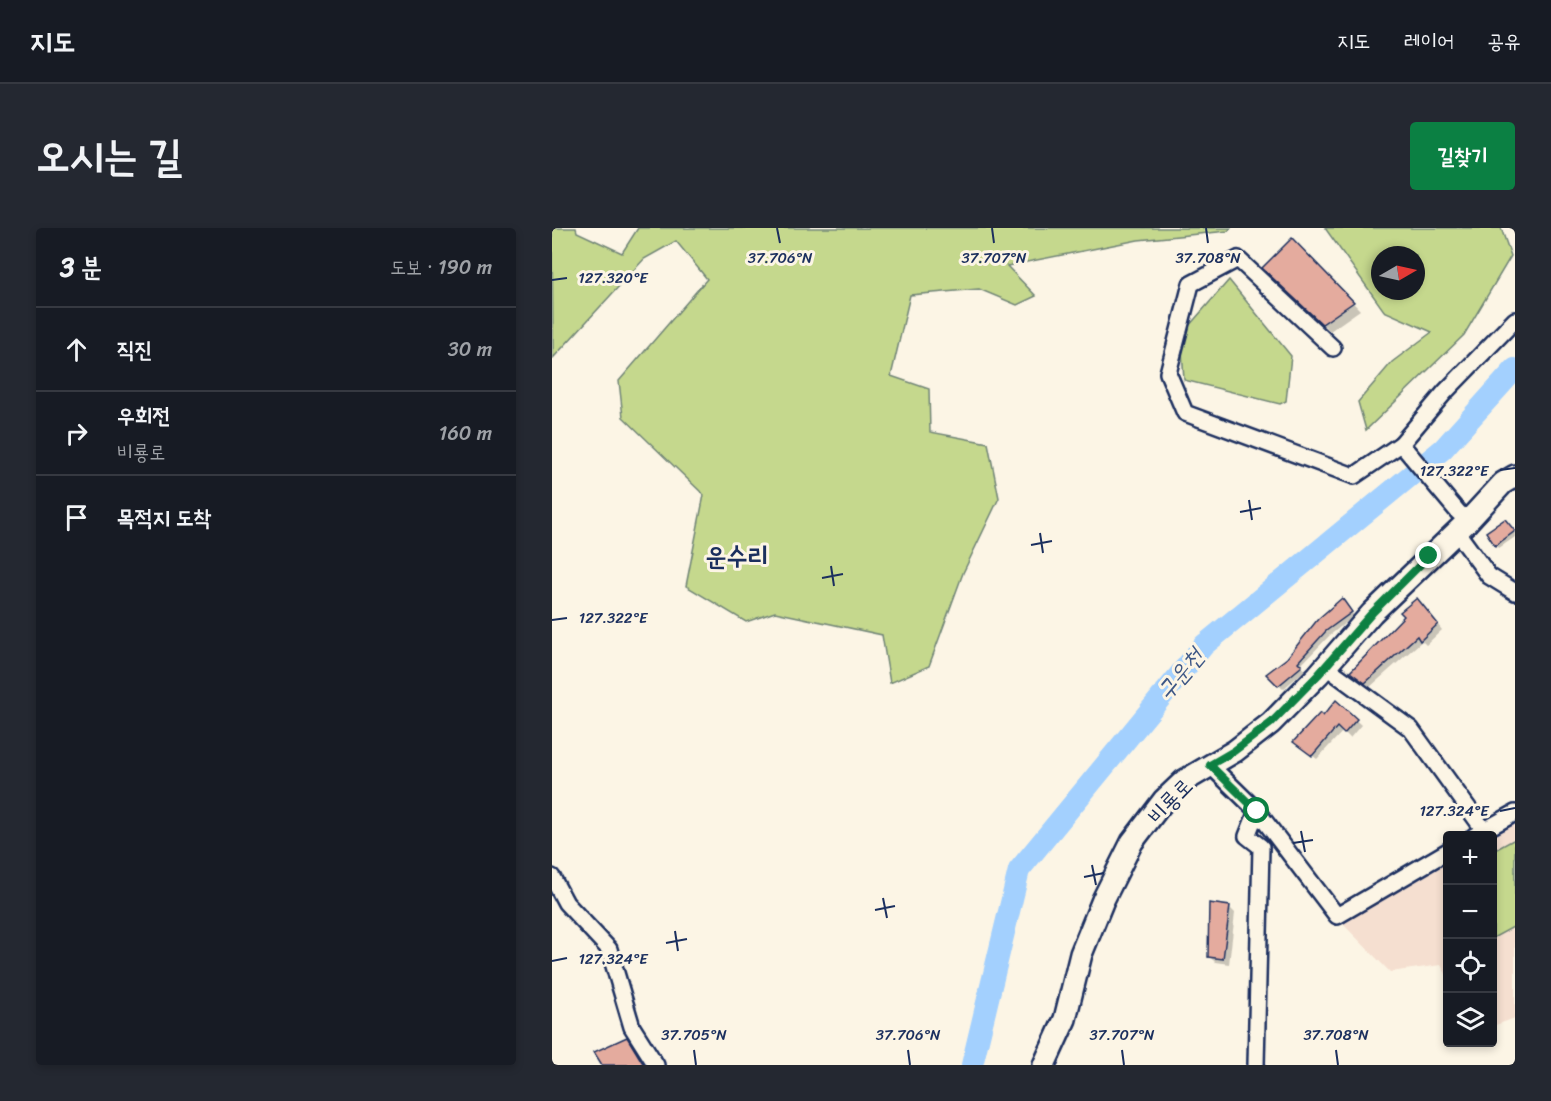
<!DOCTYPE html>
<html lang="ko">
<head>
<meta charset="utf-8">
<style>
  :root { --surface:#171b24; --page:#242831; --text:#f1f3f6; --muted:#9ea1a6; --line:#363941; --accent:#0b8043 }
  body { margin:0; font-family:Sriracha,"Poor Story",sans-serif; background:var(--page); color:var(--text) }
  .controls { position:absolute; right:18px; bottom:18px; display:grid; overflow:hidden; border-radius:6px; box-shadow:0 3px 9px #0003 }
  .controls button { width:54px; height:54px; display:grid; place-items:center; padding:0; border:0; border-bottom:2px solid var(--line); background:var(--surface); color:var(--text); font:30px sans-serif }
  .compass { position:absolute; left:819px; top:18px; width:54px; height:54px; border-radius:50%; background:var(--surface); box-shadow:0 3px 9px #0003; rotate:81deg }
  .stop { position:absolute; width:18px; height:18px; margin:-14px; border:4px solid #0b8043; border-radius:50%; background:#fff }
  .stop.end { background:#0b8043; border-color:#fff; box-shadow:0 2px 6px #0008 }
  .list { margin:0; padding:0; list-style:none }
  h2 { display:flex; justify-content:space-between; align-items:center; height:78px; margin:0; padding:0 24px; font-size:26px }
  h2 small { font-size:20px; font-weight:400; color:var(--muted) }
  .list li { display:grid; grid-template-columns:39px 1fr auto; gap:18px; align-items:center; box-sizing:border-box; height:84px; padding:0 24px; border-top:2px solid var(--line) }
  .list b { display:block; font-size:22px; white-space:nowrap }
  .list p { margin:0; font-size:20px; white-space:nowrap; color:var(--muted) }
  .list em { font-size:20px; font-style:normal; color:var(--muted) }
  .icon { flex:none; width:33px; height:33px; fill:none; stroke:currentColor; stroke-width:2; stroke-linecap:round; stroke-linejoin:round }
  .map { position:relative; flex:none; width:963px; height:837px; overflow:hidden; border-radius:6px }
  header { display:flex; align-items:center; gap:36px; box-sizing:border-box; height:84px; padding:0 30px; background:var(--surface); border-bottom:2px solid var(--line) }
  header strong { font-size:28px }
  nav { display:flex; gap:33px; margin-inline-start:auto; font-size:21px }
  .intro { display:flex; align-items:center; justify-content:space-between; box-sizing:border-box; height:144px; padding:0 36px }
  h1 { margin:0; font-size:42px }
  .button { padding:15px 27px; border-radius:6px; background:var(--accent); color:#fff; font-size:21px; font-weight:700 }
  main { display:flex; gap:36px; padding:0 36px }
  aside { flex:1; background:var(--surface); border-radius:6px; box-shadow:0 3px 9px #0003 }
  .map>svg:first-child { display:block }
  .built { fill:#f5dfd0 }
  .green { fill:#c5d88d; stroke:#708476; stroke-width:1.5; fill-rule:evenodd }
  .shadow { fill:#0003 }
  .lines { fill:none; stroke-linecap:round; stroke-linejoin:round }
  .river { stroke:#a3d0fe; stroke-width:22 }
  .building { fill:#e4ab9e; stroke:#1b2f5e; stroke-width:1.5 }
  .minor-casing { stroke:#1b2f5e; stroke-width:20 }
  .secondary-casing { stroke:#1b2f5e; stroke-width:26 }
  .minor { stroke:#fcf5e5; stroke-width:15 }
  .secondary { stroke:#fcf5e5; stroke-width:21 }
  .route { stroke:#0b8043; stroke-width:8 }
  .ticks { fill:none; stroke:#1b2f5e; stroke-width:2 }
  .labels { text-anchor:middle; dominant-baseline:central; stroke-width:6; stroke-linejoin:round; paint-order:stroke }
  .street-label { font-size:22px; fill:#1b2f5e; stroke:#fcf5e5 }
  .water-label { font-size:24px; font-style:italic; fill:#3d5786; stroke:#fcf5e5 }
  .quarter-label { font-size:26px; font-weight:bold; fill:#1b2f5e; stroke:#fcf5e5 }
  .ticks-label { font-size:15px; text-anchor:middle; fill:#1b2f5e; stroke:#fcf5e5; stroke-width:6; stroke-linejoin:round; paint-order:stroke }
</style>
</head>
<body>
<header>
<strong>지도</strong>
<nav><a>지도</a><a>레이어</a><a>공유</a></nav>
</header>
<div class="intro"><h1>오시는 길</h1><a class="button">길찾기</a></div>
<main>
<aside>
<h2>3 분<small>도보 · 190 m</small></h2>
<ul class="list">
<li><svg class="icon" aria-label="ahead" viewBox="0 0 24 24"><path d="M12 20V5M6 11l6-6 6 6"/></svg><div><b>직진</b></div><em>30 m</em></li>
<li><svg class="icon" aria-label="right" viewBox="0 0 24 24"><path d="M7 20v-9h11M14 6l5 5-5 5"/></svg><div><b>우회전</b><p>비룡로</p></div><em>160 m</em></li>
<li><svg class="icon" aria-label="arrive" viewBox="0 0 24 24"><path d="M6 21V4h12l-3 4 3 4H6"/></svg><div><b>목적지 도착</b></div></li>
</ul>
</aside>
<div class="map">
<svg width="963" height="837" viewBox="0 0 963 837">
  <rect width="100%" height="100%" fill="#fcf5e5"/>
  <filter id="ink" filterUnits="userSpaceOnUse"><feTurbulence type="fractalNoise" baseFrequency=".0167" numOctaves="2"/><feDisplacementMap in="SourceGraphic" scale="12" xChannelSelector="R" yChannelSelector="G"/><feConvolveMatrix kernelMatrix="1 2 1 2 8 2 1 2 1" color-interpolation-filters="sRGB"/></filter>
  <g filter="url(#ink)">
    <g class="built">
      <path d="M963 593V790L941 798 940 608H935Z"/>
      <path d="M895 628V748L889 737 838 744 789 694 787 685Z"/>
    </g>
    <g class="green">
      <path d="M0 0H24L25 4 70 25 86 0H679L676 3 586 12 455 38 484 68 465 77 427 61 358 67 339 148 377 161 378 204 436 215 447 270 411 345 377 438 338 455 330 407 223 384 194 394 134 358 152 267 71 189 67 153 155 51 124 13 92 31 1 130Z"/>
      <path d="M773 0H949L959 28 912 107 814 202 806 174 840 134 880 104 832 83ZM828 27H864V63H828Z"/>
      <path d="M677 52 739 128 734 173 728 176 632 152 629 107Z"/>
      <path d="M963 611V698L941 710V623Z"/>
    </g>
    <g class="shadow">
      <path d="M740 12 808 82 778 103 720 48Z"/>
      <path d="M952 293 963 305V309L947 320 944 317Z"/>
      <path d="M793 376 802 388 778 407 748 438 753 442 731 461 716 447 736 431Z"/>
      <path d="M870 377 890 402 874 417 870 413 818 459 804 449 854 389Z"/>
      <path d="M784 474 809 497 798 510 791 503 765 531 748 518Z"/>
      <path d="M677 679 683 685 677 736 663 734 657 728Z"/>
      <path d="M74 811 82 818 94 837H51Z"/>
    </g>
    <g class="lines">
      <path class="river" d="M420 837 467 642 652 417 891 221 963 141"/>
    </g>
    <g class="building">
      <path d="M740 10 802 74 770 96 710 40Z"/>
      <path d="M953 291 963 303 943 318 934 304Z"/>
      <path d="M790 370 800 384 774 403 746 434 750 438 726 458 714 446 735 430 766 391Z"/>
      <path d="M865 370 886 396 868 413 865 408 813 455 798 444 852 388 848 384Z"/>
      <path d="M784 472 805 491 792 506 785 499 760 528 741 514 768 485 771 488Z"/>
      <path d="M657 675 678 678 671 731 656 729Z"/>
      <path d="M75 809 92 837H50L42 824Z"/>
    </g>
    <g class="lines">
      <g class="minor-casing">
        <g id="minor">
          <path d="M781 120 686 31 639 56 616 145 633 185 802 248 849 216"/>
          <path d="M916 293 906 284 849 216 893 164 963 92"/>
          <path d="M904 303 937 348 963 364"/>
          <path d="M773 438 859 501 932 602"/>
          <path d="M658 537 705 583 785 688 896 623"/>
          <path d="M922 608 963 585"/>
          <path d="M0 649 14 675 57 721 80 799 104 837"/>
          <path d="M704 837 709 619 695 608 705 583"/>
        </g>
      </g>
      <g class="secondary-casing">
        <path id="secondary" d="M492 837 513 791 529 726 551 672 580 614 612 572 632 553 683 523 719 495 766 447 820 385 916 293 951 255 963 248"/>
      </g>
      <use href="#minor" class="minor"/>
      <use href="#secondary" class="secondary"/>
    </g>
  </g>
  <g class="lines" filter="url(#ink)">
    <path class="route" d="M705 583 658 537 682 523 719 495 766 447 820 385 877 328"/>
  </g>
  <path class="ticks" d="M225 0 228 15M440 0 442 15M654 0 656 15M0 52 15 50M948 242 963 240M697 272 700 292M688 284 709 280M488 305 491 325M479 317 500 313M279 338 282 358M270 350 291 346M0 392 15 390M948 583 963 580M749 603 753 624M741 615 761 612M540 637 544 657M532 649 552 645M331 670 335 690M323 682 343 678M123 703 126 723M114 715 135 711M0 733 15 730M142 822 144 837M356 822 358 837M570 822 572 837M784 822 786 837"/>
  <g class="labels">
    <g class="street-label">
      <text transform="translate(618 573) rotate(-46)">비룡로</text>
    </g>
    <g class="water-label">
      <text transform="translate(628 446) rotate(-50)">구운천</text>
    </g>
    <g class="quarter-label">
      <text x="185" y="328">운수리</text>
    </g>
  </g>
  <g class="ticks-label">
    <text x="228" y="35">37.706°N</text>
    <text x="442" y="35">37.707°N</text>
    <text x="656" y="35">37.708°N</text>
    <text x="61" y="55">127.320°E</text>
    <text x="902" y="248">127.322°E</text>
    <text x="61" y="395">127.322°E</text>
    <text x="902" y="588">127.324°E</text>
    <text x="61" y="736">127.324°E</text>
    <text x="142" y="812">37.705°N</text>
    <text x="356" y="812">37.706°N</text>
    <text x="570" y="812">37.707°N</text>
    <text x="784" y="812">37.708°N</text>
  </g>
</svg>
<div class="controls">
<button>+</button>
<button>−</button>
<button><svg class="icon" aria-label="locate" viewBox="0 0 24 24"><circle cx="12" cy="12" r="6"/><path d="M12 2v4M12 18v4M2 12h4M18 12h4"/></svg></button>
<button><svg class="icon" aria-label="layers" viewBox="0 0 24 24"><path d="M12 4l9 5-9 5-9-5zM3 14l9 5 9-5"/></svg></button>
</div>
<svg class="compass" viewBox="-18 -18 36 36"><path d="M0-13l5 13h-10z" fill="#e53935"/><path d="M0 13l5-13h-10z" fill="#9ea1a6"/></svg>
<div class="stop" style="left:705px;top:583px"></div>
<div class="stop end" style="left:877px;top:328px"></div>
</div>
</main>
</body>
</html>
